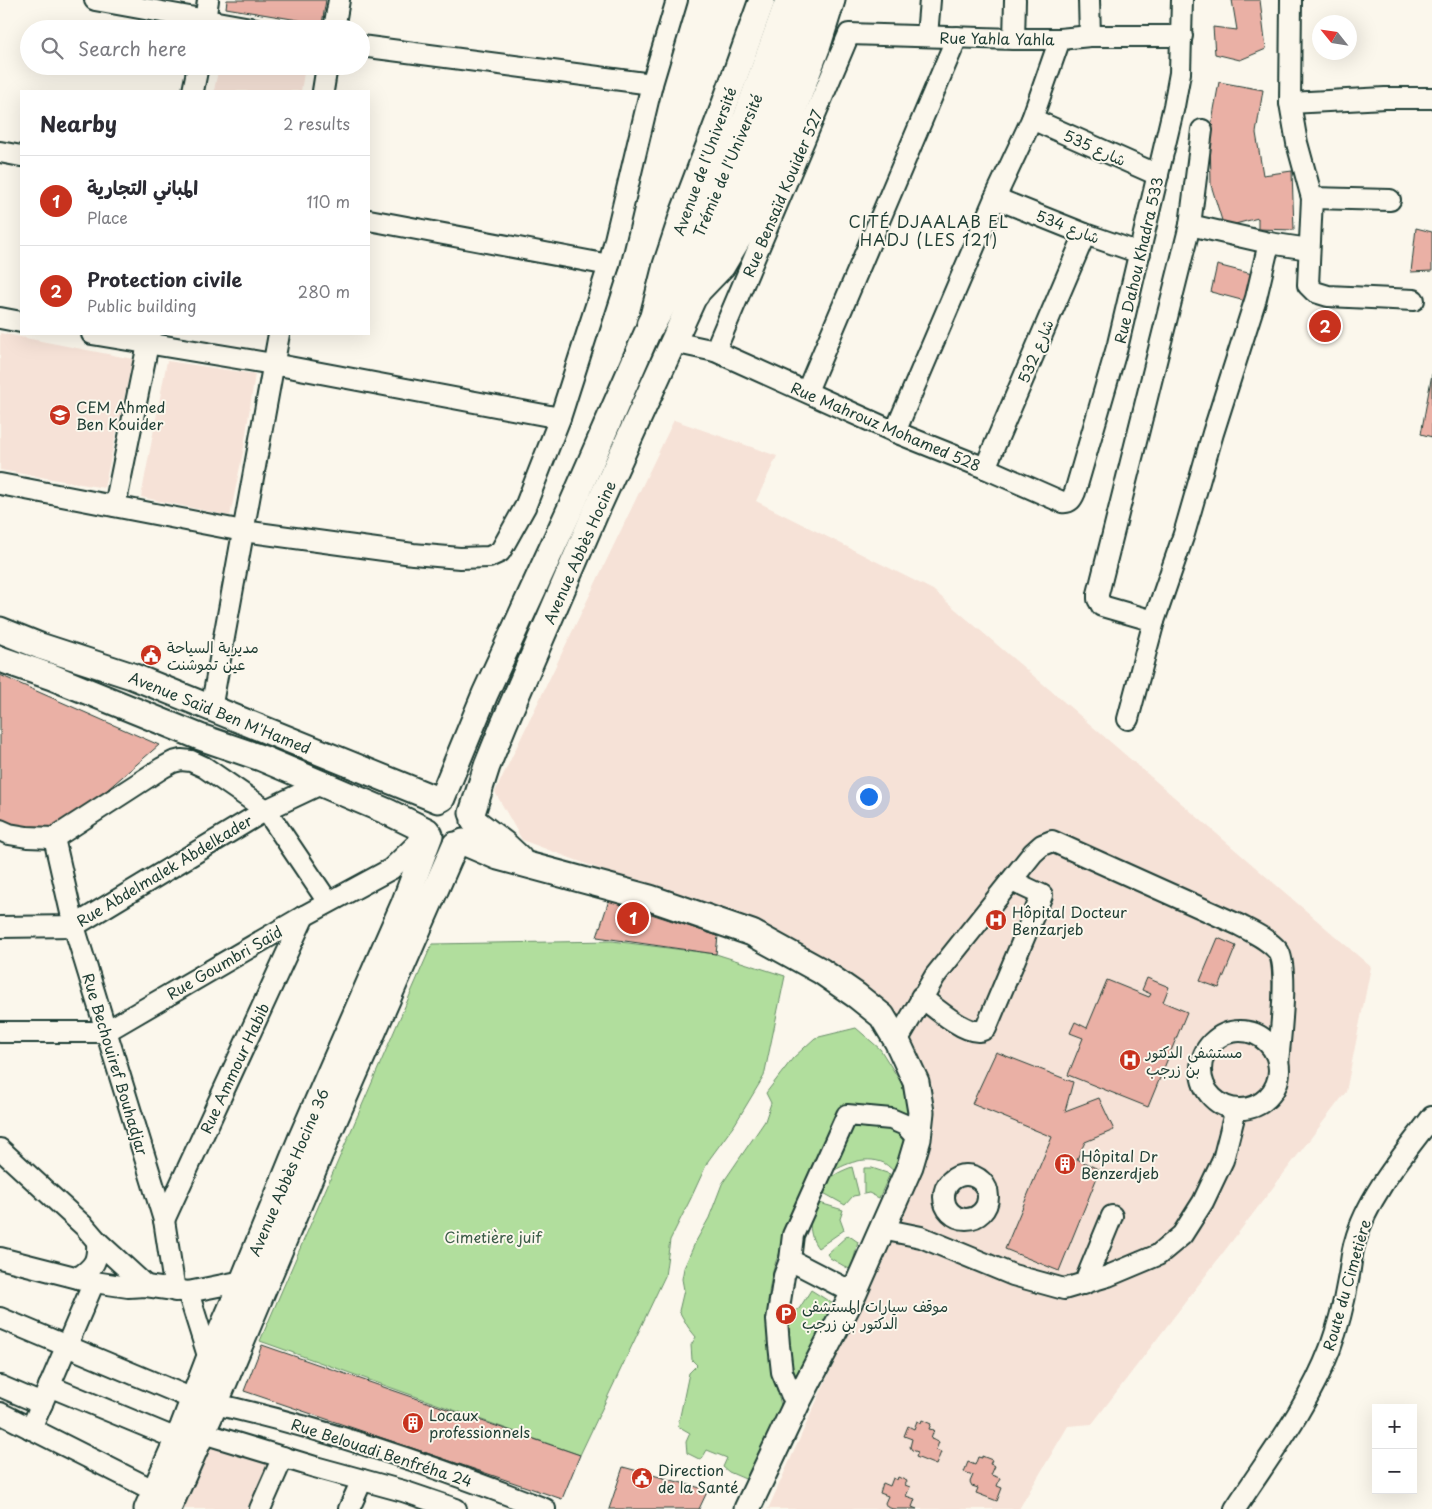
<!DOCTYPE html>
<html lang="en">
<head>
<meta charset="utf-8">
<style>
  :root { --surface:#fff; --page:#f7f7f7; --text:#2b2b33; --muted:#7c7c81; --line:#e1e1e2; --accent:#c8321e }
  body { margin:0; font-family:"Playpen Sans","Playpen Sans Arabic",sans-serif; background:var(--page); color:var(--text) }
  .controls { position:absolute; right:15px; bottom:15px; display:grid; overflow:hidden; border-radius:0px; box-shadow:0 5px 20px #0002 }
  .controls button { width:45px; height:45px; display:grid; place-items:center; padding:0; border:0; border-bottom:1px solid var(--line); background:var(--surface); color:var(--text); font:25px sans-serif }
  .compass { position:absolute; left:1312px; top:15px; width:45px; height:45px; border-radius:50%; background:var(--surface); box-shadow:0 5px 20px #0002; rotate:300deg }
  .you { position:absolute; left:868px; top:796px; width:18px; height:18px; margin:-12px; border:4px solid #fff; border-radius:50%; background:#1a73e8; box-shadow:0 0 0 8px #1a73e833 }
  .badge { display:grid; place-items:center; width:32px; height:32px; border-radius:50%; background:var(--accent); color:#fff; font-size:16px; font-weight:700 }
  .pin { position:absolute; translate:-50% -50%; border:2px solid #fff; box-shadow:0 1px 5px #0006 }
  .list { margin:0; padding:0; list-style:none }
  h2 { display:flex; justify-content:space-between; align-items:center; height:65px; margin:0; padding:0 20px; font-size:21px }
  h2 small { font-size:16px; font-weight:400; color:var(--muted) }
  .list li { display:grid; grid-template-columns:32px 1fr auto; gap:15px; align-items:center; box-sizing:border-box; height:90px; padding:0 20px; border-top:1px solid var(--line) }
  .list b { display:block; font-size:19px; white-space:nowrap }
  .list p { margin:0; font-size:16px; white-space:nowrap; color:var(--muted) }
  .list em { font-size:16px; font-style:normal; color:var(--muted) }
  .icon { flex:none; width:28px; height:28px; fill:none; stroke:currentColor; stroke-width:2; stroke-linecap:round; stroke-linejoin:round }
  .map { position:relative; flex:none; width:1432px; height:1509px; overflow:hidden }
  .search { position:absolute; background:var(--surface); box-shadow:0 5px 20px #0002; left:20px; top:20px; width:350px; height:55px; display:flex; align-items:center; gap:12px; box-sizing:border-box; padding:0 18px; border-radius:28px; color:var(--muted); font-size:19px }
  .panel { position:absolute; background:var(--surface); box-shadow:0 5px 20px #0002; left:20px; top:90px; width:350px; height:245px; border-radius:0px }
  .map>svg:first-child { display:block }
  .built { fill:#f6e2d7 }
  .green { fill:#b1de9d; stroke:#688e68 }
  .building { fill:#eab0a5; stroke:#1f3d34 }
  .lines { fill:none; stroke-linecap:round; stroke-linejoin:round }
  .minor-casing { stroke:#1f3d34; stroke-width:24 }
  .major-casing { stroke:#1f3d34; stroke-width:29 }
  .highway-casing { stroke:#1f3d34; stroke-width:31 }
  .minor { stroke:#fbf7ec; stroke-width:20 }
  .major { stroke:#fbf7ec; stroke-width:25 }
  .highway { stroke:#fbf7ec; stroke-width:28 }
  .labels { text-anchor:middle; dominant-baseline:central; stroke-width:4; stroke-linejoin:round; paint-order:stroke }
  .street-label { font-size:15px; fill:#1f3d34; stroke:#fbf7ec }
  .poi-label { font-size:15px; fill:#1f3d34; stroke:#fbf7ec; text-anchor:start }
  .park-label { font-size:15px; fill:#3c5d49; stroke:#fbf7ec }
  .neighbourhood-label { font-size:16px; letter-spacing:1px; fill:#1f3d34; stroke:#fbf7ec }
</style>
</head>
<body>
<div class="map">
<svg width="1432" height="1509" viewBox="0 0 1432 1509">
  <rect width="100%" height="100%" fill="#fbf7ec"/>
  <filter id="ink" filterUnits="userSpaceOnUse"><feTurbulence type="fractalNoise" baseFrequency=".02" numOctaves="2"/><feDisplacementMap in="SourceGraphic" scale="10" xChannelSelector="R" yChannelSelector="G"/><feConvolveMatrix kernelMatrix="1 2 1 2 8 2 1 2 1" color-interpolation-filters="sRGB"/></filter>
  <g filter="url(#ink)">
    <g class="built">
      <path d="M219 66H298L305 67 301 91H214Z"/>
      <path d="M0 333 133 359 104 488 0 470Z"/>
      <path d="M167 361 255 374 244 447 230 516 141 497Z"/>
      <path d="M674 420 777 456 756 501 933 590 1063 701 1371 967 1346 1092 1092 1424 1068 1426 1019 1509H768L922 1167 895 1029 771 933 522 840 495 792Z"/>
      <path d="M211 1445 270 1464 250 1509H182Z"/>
    </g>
    <g class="green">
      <path d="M612 941 716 954 785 976 764 1076 735 1124 708 1161 691 1198 670 1240 665 1276 580 1455 260 1341 432 944Z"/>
      <path d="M856 1028 880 1049 902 1084 911 1126 843 1111 776 1261C759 1313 770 1370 786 1422L750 1481 729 1472 723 1467 727 1458 707 1450 701 1460 687 1453 686 1442 690 1433 678 1426 689 1373 697 1365 692 1360 691 1345 696 1337 688 1327 679 1311 684 1290 682 1279 684 1268 695 1243 709 1218 722 1184 765 1121 771 1103 766 1093 793 1058 815 1038Z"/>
      <path d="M851 1120 878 1121 908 1137 899 1175C894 1172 889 1166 884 1163 863 1154 841 1166 824 1176Z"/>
      <path d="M852 1167 859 1195 853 1196 845 1205 820 1191C827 1178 838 1172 852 1167Z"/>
      <path d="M864 1168H872L890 1174 879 1198 869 1193 864 1194Z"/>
      <path d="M813 1201 843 1210 840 1219 844 1230 818 1248C807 1234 810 1217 813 1201Z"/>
      <path d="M848 1235 858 1242 851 1270 830 1258 827 1254Z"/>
      <path d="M811 1290 838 1307 831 1323H823L796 1379 791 1361 786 1314 799 1309Z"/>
    </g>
    <g class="building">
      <path d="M227 0H326L322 24 226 8Z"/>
      <path d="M1232 0H1260L1266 49 1240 60 1215 54 1213 27 1237 30Z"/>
      <path d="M1219 82 1263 90 1256 133 1263 175 1292 171 1294 230 1258 229V218L1224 227 1211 185 1210 132Z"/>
      <path d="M1416 228 1432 232V271L1411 272Z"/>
      <path d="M1217 265 1256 275 1249 302 1211 292Z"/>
      <path d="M1432 374V437L1421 434Z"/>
      <path d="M0 675 159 745 55 835 0 820Z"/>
      <path d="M609 900 718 936 716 954 597 937Z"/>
      <path d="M1218 938 1236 946 1219 988 1200 981Z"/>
      <path d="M1147 978 1169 987 1163 1002 1187 1012 1148 1107 1068 1075 1083 1038 1070 1033 1075 1022 1087 1028 1107 980 1149 997 1151 994 1142 990Z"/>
      <path d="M996 1052 1073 1082 1065 1111 1099 1098 1114 1130 1085 1142 1077 1159 1100 1170 1059 1271 1005 1249 1052 1137 972 1104Z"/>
      <path d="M262 1345 580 1455 562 1499 244 1391Z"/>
      <path d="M922 1420 931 1424 929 1429 934 1430 931 1439 939 1442 936 1450 941 1452 936 1465 916 1457 918 1452 912 1450 910 1447 912 1439 904 1436 908 1426 914 1429 917 1421 921 1423Z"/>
      <path d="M982 1456 992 1460 990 1464 995 1466 991 1475 1000 1478 997 1486 1002 1488 997 1501 976 1493 978 1488 972 1486 970 1482 973 1475 964 1472 968 1462 975 1465 978 1457 982 1458Z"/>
      <path d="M623 1467 708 1490 699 1509H609Z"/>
      <path d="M898 1477 907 1481 905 1485 910 1487 906 1496 915 1499 912 1507 917 1509H893L887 1507 885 1503 888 1496 880 1493 883 1483 890 1486 893 1478 897 1480Z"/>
    </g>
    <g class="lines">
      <g class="minor-casing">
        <g id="minor">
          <path d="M95 0 256 29"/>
          <path d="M1089 0 1090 36"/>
          <path d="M1291 0 1290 103 1297 143 1312 198 1390 200"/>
          <path d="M204 29 208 0"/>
          <path d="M334 29 339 0"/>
          <path d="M927 36 930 0"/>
          <path d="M1014 39 1015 0"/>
          <path d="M361 46 652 84"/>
          <path d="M193 91 198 66"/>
          <path d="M323 91 327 66"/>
          <path d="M1290 103 1385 98H1432"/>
          <path d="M1032 119 1158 175"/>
          <path d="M0 152 21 156"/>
          <path d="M995 198 1085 234 1140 253"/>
          <path d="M1312 198 1308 285 1315 292 1328 296 1414 300"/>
          <path d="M369 220 609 265"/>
          <path d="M1190 225 1269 243 1309 249"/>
          <path d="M0 318 21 322"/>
          <path d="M92 334 273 364 560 418"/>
          <path d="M673 342 715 351 895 432 985 468 1062 502C1070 503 1072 499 1075 492L1118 344 1174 106 1180 73 1182 0"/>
          <path d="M715 351 849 34 1014 39H1060L1090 36H1182"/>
          <path d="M807 391 957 37"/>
          <path d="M895 432 995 198 1032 119 1060 39"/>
          <path d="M985 468 1085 234"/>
          <path d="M0 484 243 531 413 554 460 558 489 557 500 552 525 507 560 418 609 265 652 84 677 0"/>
          <path d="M115 506 150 334"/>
          <path d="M1154 621 1184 534 1213 433 1256 298 1269 243"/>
          <path d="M211 709 279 334"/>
          <path d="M1128 719 1154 621 1102 606 1098 599V594L1190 225 1202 130"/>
          <path d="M0 830 9 834 27 837 54 838 162 768 173 762 181 760 191 761 204 767 266 810 328 902"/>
          <path d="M54 838 74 926 164 1220 175 1291"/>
          <path d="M0 927 74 926 266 810 321 784"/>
          <path d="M921 997C934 1007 964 1033 979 1031 981 1031 985 1029 986 1028L1042 895 1012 881"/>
          <circle cx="1240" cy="1070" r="39"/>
          <path d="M0 1032H105L304 916 391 869 428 833"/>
          <path d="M897 1041 935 976 1033 853 1042 845 1052 841 1239 925C1252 932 1268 939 1278 951 1289 964 1280 1042 1278 1062"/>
          <path d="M0 1149 85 1227 97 1241 146 1286"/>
          <circle cx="966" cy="1197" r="22"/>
          <path d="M164 1220 304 916"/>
          <path d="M882 1229 921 1237 1013 1275 1064 1289 1108 1276 1158 1255 1182 1235 1203 1202 1223 1160 1236 1109"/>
          <path d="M0 1258 94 1282 128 1287 146 1286 188 1292 243 1281"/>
          <path d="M790 1260 854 1293"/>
          <path d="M78 1278C95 1266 98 1261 97 1241"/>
          <path d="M1084 1284 1112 1216"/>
          <path d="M188 1292 209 1359"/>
          <path d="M0 1318 193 1399"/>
          <path d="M0 1386 42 1404"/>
          <path d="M49 1386 177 1439"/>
          <path d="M797 1403 791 1394 782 1372 779 1345 777 1320 784 1276 790 1260 793 1235 847 1115 891 1119 905 1125 918 1139"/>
          <path d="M215 1404C328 1429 438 1467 545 1509"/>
          <path d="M0 1413 155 1491"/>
          <path d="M31 1429 94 1282"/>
          <path d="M203 1433 315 1467 403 1491 456 1509"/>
          <path d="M260 1509 283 1457"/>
          <path d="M349 1509 362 1480"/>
          <path d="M1235 1509C1268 1458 1308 1407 1330 1349 1338 1327 1344 1303 1348 1280 1351 1267 1351 1254 1355 1242 1367 1197 1404 1154 1432 1117"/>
        </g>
      </g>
      <g class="major-casing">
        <g id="major">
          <path d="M0 630 40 646 132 676 438 800"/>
          <path d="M0 659 52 677 200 737 261 758 388 812 427 831"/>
          <path d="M442 798 485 694 571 507 651 324 666 265 683 214 723 109 762 0"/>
          <path d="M472 813 487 766 504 724 596 511 695 294 722 266 744 229 789 121 818 45 832 0"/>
          <path d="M474 821 504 844 519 858"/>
          <path d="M463 842 498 857 650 898 752 933 821 971 857 996 882 1016 897 1041 916 1082 921 1112 918 1139 910 1166 854 1293 797 1403 747 1509"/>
          <path d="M147 1509 183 1427 209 1359 243 1281 301 1139 404 904 430 835"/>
          <path d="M168 1509 215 1404 330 1130 455 845"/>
        </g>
      </g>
      <g class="highway-casing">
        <g id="highway">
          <path d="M695 294 709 256 735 202 791 68 814 0"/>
          <path d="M651 324 684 265 748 117 790 0"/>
        </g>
      </g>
      <use href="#minor" class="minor"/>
      <use href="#major" class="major"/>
      <use href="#highway" class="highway"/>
    </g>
  </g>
  <defs>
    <g id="school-disc" transform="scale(1.125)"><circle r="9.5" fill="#c8321e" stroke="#fbf7ec"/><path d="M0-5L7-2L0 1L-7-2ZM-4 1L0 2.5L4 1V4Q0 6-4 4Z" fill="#fff"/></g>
    <g id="civic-disc" transform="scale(1.125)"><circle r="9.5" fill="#c8321e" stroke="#fbf7ec"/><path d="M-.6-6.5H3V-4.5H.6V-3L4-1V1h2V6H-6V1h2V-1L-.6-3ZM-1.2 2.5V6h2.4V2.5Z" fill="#fff"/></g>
    <g id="hospital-disc" transform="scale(1.125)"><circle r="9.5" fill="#c8321e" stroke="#fbf7ec"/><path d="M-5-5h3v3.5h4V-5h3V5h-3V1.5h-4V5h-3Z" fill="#fff"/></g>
    <g id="building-disc" transform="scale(1.125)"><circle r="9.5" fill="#c8321e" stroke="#fbf7ec"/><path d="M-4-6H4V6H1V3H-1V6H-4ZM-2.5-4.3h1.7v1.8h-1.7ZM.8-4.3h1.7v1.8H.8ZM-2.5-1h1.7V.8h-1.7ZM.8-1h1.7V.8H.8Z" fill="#fff"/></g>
    <g id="parking-disc" transform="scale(1.125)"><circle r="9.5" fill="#c8321e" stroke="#fbf7ec"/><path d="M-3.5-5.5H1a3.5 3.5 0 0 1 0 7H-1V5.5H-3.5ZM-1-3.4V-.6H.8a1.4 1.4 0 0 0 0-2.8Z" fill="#fff"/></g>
  </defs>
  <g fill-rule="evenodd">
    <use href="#school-disc" x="60" y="415"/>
    <use href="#civic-disc" x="151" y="655"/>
    <use href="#hospital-disc" x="996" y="920"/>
    <use href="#hospital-disc" x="1130" y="1060"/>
    <use href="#building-disc" x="1065" y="1164"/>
    <use href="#parking-disc" x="786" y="1314"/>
    <use href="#building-disc" x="413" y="1423"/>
    <use href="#civic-disc" x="642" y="1478"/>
  </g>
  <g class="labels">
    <g class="street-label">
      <text transform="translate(997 38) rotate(1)">Rue Yahla Yahla</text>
      <text transform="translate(1095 147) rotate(24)">535 شارع</text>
      <text transform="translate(704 161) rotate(-70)">Avenue de l'Université</text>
      <text transform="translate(727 165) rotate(-67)">Trémie de l'Université</text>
      <text transform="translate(782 193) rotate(-67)">Rue Bensaïd Kouider 527</text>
      <text transform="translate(1068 226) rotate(21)">534 شارع</text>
      <text transform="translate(1138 260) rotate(-77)">Rue Dahou Khadra 533</text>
      <text transform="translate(1035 351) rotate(-67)">532 شارع</text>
      <text transform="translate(886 426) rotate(23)">Rue Mahrouz Mohamed 528</text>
      <text transform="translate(579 552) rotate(-66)">Avenue Abbès Hocine</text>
      <text transform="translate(220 712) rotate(22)">Avenue Saïd Ben M'Hamed</text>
      <text transform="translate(164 870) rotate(-31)">Rue Abdelmalek Abdelkader</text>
      <text transform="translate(224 962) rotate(-30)">Rue Goumbri Saïd</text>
      <text transform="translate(116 1064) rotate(73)">Rue Bechouiref Bouhadjar</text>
      <text transform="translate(234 1068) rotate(-65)">Rue Ammour Habib</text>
      <text transform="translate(288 1172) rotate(-67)">Avenue Abbès Hocine 36</text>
      <text transform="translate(1346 1285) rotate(-74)">Route du Cimetière</text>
      <text transform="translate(382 1452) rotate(18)">Rue Belouadi Benfréha 24</text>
    </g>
    <g class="poi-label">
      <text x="76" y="406">CEM Ahmed<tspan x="76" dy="17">Ben Kouider</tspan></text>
      <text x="167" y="646">مديرية السياحة<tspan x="167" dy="17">عين تموشنت</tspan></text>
      <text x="1012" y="911">Hôpital Docteur<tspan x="1012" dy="17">Benzarjeb</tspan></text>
      <text x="1146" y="1051">مستشفى الدكتور<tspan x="1146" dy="17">بن زرجب</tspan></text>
      <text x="1081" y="1155">Hôpital Dr<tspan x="1081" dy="17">Benzerdjeb</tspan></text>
      <text x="802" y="1305">موقف سيارات المستشفى<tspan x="802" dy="17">الدكتور بن زرجب</tspan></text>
      <text x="429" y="1414">Locaux<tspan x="429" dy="17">professionnels</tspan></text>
      <text x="658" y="1469">Direction<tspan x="658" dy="17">de la Santé</tspan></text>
    </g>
    <g class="park-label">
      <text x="493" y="1236">Cimetière juif</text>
    </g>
    <g class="neighbourhood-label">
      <text x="929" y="221">CITÉ DJAALAB EL<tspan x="929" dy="18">HADJ (LES 121)</tspan></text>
    </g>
  </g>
</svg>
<div class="controls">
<button>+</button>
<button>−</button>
</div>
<svg class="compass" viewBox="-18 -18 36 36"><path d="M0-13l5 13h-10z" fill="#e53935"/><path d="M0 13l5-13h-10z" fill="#7c7c81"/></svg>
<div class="you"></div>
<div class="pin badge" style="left:633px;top:918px">1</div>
<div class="pin badge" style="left:1325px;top:326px">2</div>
<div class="search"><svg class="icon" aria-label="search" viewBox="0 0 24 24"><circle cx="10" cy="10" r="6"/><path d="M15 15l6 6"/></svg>Search here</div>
<section class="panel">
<h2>Nearby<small>2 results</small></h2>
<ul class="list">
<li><span class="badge">1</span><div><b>المباني التجارية</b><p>Place</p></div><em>110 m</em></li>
<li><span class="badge">2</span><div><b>Protection civile</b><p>Public building</p></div><em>280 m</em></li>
</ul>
</section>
</div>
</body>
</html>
